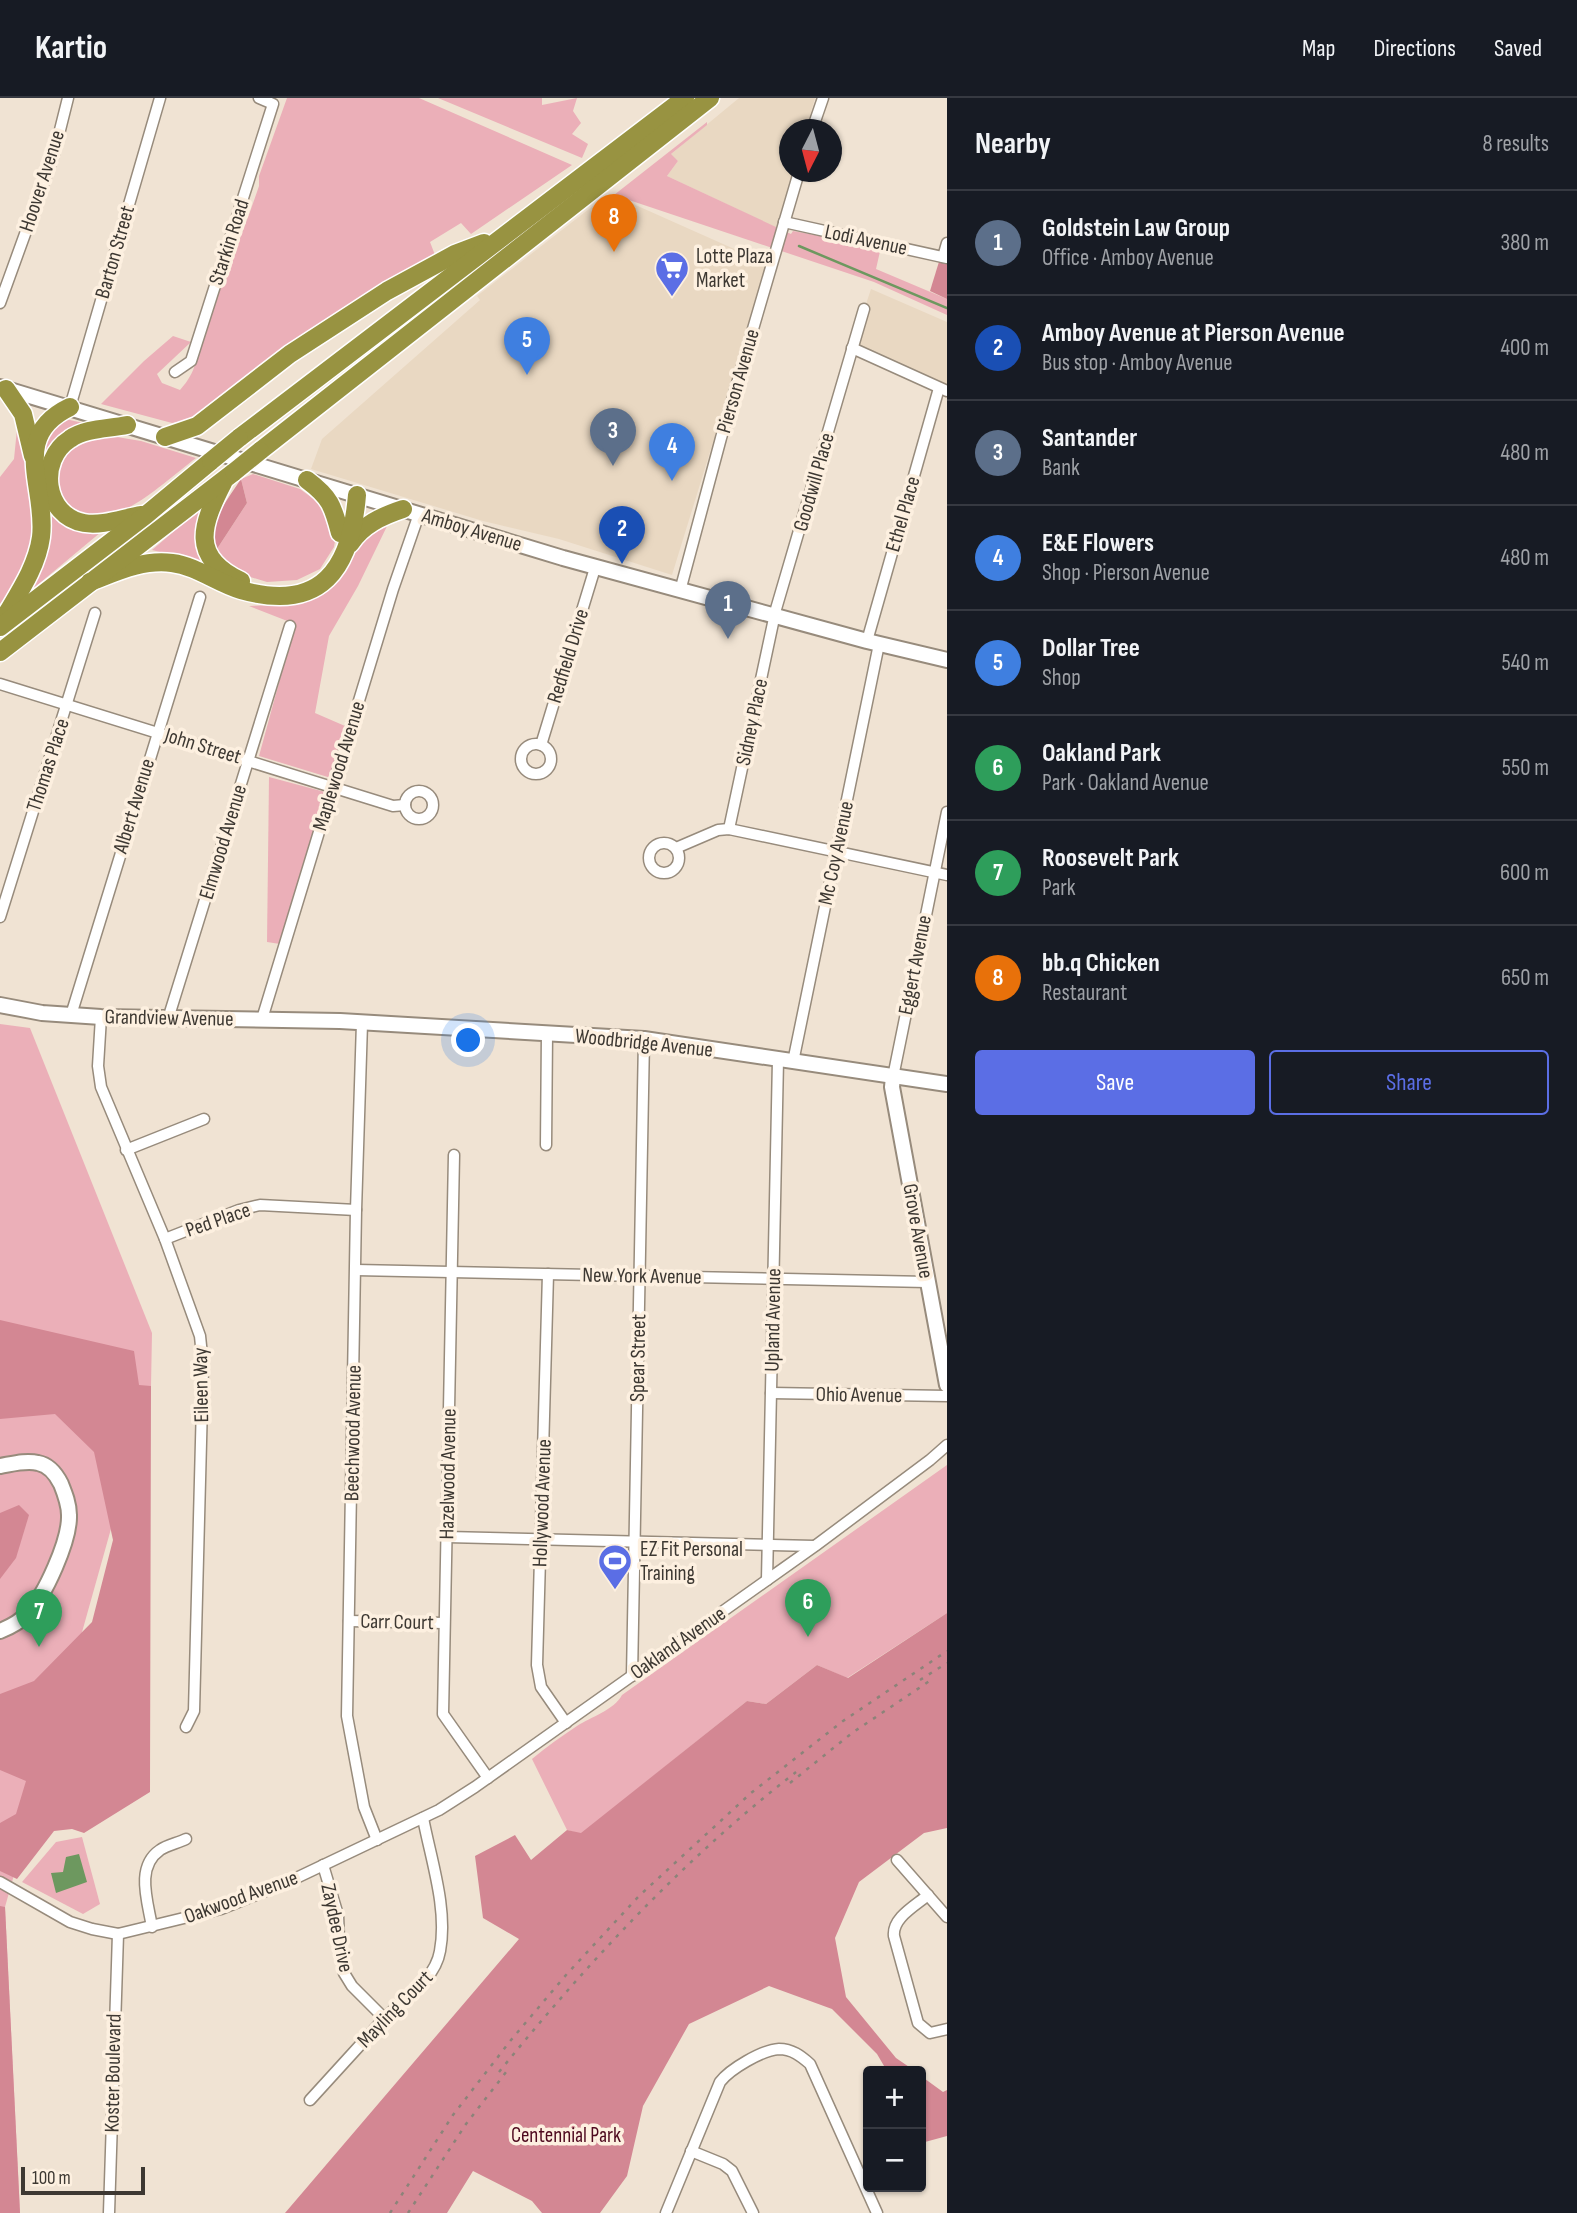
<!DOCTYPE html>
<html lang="en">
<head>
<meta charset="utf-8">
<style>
  :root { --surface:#171b24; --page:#242831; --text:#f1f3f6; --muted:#9ea1a6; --line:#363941; --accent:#5b6ee5 }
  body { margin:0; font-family:"Sofia Sans Condensed",sans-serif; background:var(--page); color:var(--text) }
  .controls { position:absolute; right:21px; bottom:21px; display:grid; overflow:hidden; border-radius:7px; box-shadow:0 2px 5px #0004 }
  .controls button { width:63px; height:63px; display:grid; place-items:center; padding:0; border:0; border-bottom:2px solid var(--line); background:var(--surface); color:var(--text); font:35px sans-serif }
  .compass { position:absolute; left:779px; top:21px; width:63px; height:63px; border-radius:50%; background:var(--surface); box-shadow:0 2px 5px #0004; rotate:186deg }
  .scale { position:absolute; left:21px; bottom:18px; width:124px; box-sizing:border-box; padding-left:7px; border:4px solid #3d3832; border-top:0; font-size:19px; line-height:24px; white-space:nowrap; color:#3d3832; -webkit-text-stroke:5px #fdf0e0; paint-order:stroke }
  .you { position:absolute; left:469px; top:943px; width:24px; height:24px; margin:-18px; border:5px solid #fff; border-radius:50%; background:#1a73e8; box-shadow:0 0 0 10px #1a73e833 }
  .badge { display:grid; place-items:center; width:46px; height:46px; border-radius:50%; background:var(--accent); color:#fff; font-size:23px; font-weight:700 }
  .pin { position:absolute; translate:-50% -58px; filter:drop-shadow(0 2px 4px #0008) }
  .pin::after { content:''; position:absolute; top:37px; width:24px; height:21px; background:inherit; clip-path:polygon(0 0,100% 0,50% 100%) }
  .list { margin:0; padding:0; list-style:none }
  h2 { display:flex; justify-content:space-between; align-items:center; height:91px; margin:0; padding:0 28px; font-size:30px }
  h2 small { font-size:23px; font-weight:400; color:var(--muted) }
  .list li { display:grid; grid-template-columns:46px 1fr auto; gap:21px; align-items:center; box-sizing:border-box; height:105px; padding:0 28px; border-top:2px solid var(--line) }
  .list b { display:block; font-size:26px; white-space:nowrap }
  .list p { margin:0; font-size:23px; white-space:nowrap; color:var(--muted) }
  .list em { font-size:23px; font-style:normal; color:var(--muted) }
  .actions { display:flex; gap:14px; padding:21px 28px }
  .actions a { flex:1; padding:16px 0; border:2px solid var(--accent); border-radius:7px; text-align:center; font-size:24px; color:var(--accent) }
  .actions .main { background:var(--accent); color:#fff }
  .map { position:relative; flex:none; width:947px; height:2115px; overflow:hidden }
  header { display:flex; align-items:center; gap:42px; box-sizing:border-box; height:98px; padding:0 35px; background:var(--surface); border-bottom:2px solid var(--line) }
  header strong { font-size:33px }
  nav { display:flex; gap:38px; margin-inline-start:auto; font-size:24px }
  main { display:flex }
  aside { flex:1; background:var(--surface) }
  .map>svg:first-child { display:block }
  .built { fill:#e9d8c2 }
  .green { fill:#ebafb8 }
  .forest { fill:#d38793 }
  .water { fill:#6d985f }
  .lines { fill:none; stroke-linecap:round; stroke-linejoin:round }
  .stream { stroke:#6d985f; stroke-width:2.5 }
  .street-casing { stroke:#978b7c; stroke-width:13 }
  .secondary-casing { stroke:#978b7c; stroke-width:18 }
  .highway-casing { stroke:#fff; stroke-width:21 }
  .street { stroke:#fff; stroke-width:10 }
  .secondary { stroke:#fff; stroke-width:14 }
  .highway { stroke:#989341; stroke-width:18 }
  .rail { stroke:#8c8379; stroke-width:2.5; stroke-dasharray:3.5 7; stroke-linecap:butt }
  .highway-bridge-casing { stroke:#fff; stroke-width:21; stroke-linecap:butt }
  .highway-bridge { stroke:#989341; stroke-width:18 }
  .labels { text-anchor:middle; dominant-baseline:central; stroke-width:7; stroke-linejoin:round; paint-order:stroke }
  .street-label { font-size:21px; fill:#3d3832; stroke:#fdf0e0 }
  .poi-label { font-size:21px; fill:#3d3832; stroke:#fdf0e0; text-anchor:start }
  .park-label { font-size:21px; fill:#4e091e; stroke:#fdf0e0 }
</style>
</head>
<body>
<header>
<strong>Kartio</strong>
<nav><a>Map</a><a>Directions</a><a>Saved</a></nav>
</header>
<main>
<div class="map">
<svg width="947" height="2115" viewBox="0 0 947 2115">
  <rect width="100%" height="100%" fill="#f0e3d3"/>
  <g class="built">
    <path d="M739 0H815L806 31 790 32V74H795L777 130 667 78 678 63 670 57Z"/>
    <path d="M607 97 622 101 768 166 672 477 559 441 483 423 311 371 322 341 480 202 477 198Z"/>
    <path d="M871 191 947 224V289L852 248Z"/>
  </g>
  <g class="green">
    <path d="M287 0H419L572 67 471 136 461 125 430 144 435 157 194 321 172 325 101 306 144 263 173 238 191 244 157 276 162 285 180 292C198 272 195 261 203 237 221 187 242 139 259 88V78Z"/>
    <path d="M438 0H542V7L577 0 573 13 581 25 572 36 588 46 582 60Z"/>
    <path d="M707 24V27L671 56 678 63 667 78 791 136 793 133 881 149 876 171 947 201V217L874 184 614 97Z"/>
    <path d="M61 320 92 327 43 382C40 352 40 343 61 320Z"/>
    <path d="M18 321 35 404 34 437 24 473 0 506V379L14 361Z"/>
    <path d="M105 337 141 343 196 360C169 380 118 430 83 420 76 418 70 413 63 410L54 378C67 350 73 341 105 337Z"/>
    <path d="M253 376 300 391 330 413 336 437 334 449 320 471 297 482 267 484 234 474 215 454 247 405 241 381Z"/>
    <path d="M46 400 66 426 101 434 23 499Z"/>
    <path d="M206 406 218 477 180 459 152 452Z"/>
    <path d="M389 424 358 488 329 538 315 615 345 628 331 680 259 658 295 526 249 508 299 506 329 492 346 473 361 443Z"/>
    <path d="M269 679 325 694 280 846 267 844Z"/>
    <path d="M0 926 30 930 152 1235 151 1288 5 1809 20 2115H0Z"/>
    <path d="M947 1367V1515L847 1580 817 1567 766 1606 747 1603 581 1736 567 1732 532 1661C546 1649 562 1638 577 1628 591 1619 614 1612 622 1597Z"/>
    <path d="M82 1739 100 1806 83 1816 22 1784 56 1744Z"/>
  </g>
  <g class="forest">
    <path d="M942 154 947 155V201L930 193Z"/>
    <path d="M241 381 247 405 215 454C207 425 226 404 241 381Z"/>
    <path d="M0 1222 134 1253 139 1287 151 1288 150 1694 84 1735 72 1731 54 1733 17 1781 0 1773V1725L16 1716 26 1683 0 1672V1596L34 1583 92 1524 113 1442 94 1354 55 1316 0 1321Z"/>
    <path d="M19 1407 29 1417 16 1460 0 1481V1415Z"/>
    <path d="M947 1515V1730L924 1735 859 1784 835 1840 846 1899 896 1960 915 1973H887L877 1956 832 1911 769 1888 689 1926 643 2008 627 2078 600 2115H542L532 2103 473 2073 447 2115H285L519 1841 483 1820 475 1758 515 1737 531 1762 567 1732 581 1735 747 1603 766 1606 817 1567 848 1580Z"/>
    <path d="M0 1808 5 1809 20 2115H0Z"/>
    <path d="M921 1978 943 1994 947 1992V2038L925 2044 921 2036Z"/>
  </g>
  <path class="water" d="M79 1756 87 1784 56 1795 51 1775 63 1774 66 1759Z"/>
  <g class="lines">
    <path class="stream" d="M799 148 947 210"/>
    <g class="street-casing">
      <g id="street">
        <path d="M812 32 823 0"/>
        <path d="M784 124 947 160"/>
        <path d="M943 159 947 145"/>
        <path d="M0 205 54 56 68 0"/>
        <path d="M852 250 947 293"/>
        <path d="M175 274 191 263 273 6 259 0"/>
        <path d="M70 309 160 0"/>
        <path d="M680 493 721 340 799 74"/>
        <path d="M867 543 939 290"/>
        <path d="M0 586 393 708 405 707"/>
        <circle cx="536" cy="661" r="15"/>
        <path d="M541 647 595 470"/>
        <circle cx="419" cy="707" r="14"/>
        <path d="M729 731 776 511 864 211"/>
        <circle cx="664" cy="760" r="15"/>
        <path d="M676 750 718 732 729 731 947 777"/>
        <path d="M0 819 95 515"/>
        <path d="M71 917 200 499"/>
        <path d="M101 919 98 968 101 989 165 1141 200 1238 203 1267 194 1613 186 1629"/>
        <path d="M168 921 290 528"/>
        <path d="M262 921 393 491 419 416"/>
        <path d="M362 925 356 1112 347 1618 364 1709 377 1742"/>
        <path d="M793 964 879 546"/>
        <path d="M893 979 947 714"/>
        <path d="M546 1047 547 935"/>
        <path d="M126 1052 204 1021"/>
        <path d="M454 1057 443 1616 488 1680"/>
        <path d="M165 1141 239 1112 260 1107 356 1112"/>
        <path d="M356 1172 927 1184"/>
        <path d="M548 1176 537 1567 541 1589 566 1625"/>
        <path d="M771 1295 947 1298"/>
        <path d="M447 1439 814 1448"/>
        <path d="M767 1482 778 962"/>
        <path d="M349 1523 444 1525"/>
        <path d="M632 1578 644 941"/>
        <path d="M897 1762 947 1819"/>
        <path d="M323 1767 338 1817 339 1843 344 1875 352 1888 384 1920"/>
        <path d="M0 1784 70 1824 92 1831 118 1836 221 1811 241 1803 292 1782 439 1712 475 1689 815 1448 930 1362 947 1347"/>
        <path d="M928 1797C915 1808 892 1820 894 1838L918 1925 930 1935 947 1931"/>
        <path d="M152 1829C148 1804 135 1769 160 1752 167 1747 178 1745 186 1741"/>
        <path d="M310 2002C334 1976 358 1949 382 1923 402 1902 435 1883 440 1853 448 1811 431 1762 423 1720"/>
        <path d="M691 2053 723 2066 732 2073 753 2115"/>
        <path d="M109 2115 118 1836"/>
        <path d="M666 2115 720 1984C730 1971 762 1952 779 1951 792 1951 801 1958 810 1966L877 2115"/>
      </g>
    </g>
    <g class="secondary-casing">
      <g id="secondary">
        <path d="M0 289 563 460 867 543 947 562"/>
        <path d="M0 907 42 915 101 919 340 923 644 941 947 986"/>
        <path d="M893 979 892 989 947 1287"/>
        <path d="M0 1368C12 1366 26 1362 38 1365 49 1367 56 1376 61 1386 65 1396 69 1406 69 1417 70 1442 45 1498 27 1516 20 1524 10 1529 0 1533"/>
      </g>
    </g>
    <g class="highway-casing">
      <g id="highway">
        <path d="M6 291 23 316 33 358"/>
        <path d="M127 327C108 331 86 330 70 341 37 362 44 418 84 425 103 428 123 420 142 417"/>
        <path d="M165 339 197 328 290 256 387 193 455 156 484 145"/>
        <path d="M239 340 685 0"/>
        <path d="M260 353 710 0"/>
        <path d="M307 382C330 399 333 408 340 435"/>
        <path d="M223 385C202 426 189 459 241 483"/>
        <path d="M350 446C362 427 382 418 403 411"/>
        <path d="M90 484C116 474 143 461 172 465 197 468 217 485 241 492 322 515 351 470 357 397"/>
        <path d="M3 522C18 496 37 469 41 439 47 390 9 338 70 309"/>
        <path d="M0 529 146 417 211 363"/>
        <path d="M0 554 234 374"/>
      </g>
    </g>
    <use href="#street" class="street"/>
    <use href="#secondary" class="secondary"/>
    <use href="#highway" class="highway"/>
    <g class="rail">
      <path d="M920 1582 947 1565"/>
      <path d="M790 1685 852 1635 931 1582"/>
      <path d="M499 1974C588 1864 684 1761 796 1674"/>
      <path d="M390 2115 453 2017 511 1942 566 1877 639 1798 751 1695 843 1623 947 1553"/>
      <path d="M408 2115 466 2026 510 1969"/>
    </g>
    <g class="highway-bridge-casing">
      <g id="highway-bridge">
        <path d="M211 363 239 340"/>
        <path d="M234 374 260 353"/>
      </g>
    </g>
    <use href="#highway-bridge" class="highway-bridge"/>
  </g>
  <defs>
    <g id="supermarket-pin" transform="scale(1.75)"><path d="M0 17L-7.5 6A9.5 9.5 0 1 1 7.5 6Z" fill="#5b6ee5" stroke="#fdf0e0"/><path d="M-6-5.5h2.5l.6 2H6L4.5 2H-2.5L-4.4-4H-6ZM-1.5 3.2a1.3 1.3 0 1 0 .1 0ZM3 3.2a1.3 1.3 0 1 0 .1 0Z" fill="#fff"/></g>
    <g id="stadium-pin" transform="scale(1.75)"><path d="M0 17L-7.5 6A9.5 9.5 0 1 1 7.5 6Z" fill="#5b6ee5" stroke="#fdf0e0"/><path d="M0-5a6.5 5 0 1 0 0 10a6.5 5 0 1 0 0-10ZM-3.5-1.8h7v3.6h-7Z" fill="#fff"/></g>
  </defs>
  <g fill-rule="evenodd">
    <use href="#supermarket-pin" x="672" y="170"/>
    <use href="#stadium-pin" x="615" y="1463"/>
  </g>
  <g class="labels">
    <g class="street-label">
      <text transform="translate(42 83) rotate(-72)">Hoover Avenue</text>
      <text transform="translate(866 142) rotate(12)">Lodi Avenue</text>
      <text transform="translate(229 144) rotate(-72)">Starkin Road</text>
      <text transform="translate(115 154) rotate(-74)">Barton Street</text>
      <text transform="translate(738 283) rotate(-74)">Pierson Avenue</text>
      <text transform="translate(814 384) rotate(-74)">Goodwill Place</text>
      <text transform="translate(903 416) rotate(-74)">Ethel Place</text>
      <text transform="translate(472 432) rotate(17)">Amboy Avenue</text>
      <text transform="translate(568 558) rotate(-73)">Redfield Drive</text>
      <text transform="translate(752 624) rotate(-78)">Sidney Place</text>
      <text transform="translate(203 648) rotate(17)">John Street</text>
      <text transform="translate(48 667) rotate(-72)">Thomas Place</text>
      <text transform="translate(339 668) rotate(-73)">Maplewood Avenue</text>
      <text transform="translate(134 708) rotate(-73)">Albert Avenue</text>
      <text transform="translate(223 744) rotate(-73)">Elmwood Avenue</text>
      <text transform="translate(836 755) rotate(-78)">Mc Coy Avenue</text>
      <text transform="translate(915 867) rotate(-79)">Eggert Avenue</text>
      <text transform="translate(169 920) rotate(1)">Grandview Avenue</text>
      <text transform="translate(644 945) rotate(6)">Woodbridge Avenue</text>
      <text transform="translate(218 1122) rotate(-19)">Ped Place</text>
      <text transform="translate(918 1133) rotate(80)">Grove Avenue</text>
      <text transform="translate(642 1178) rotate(1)">New York Avenue</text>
      <text transform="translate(773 1222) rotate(-89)">Upland Avenue</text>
      <text transform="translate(638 1260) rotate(-89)">Spear Street</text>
      <text transform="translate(201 1287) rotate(-91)">Eileen Way</text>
      <text transform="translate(859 1297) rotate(1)">Ohio Avenue</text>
      <text transform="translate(353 1335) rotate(-89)">Beechwood Avenue</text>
      <text transform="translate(448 1376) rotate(-89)">Hazelwood Avenue</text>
      <text transform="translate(542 1405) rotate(-88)">Hollywood Avenue</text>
      <text transform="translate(397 1524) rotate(1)">Carr Court</text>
      <text transform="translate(678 1545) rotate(-35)">Oakland Avenue</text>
      <text transform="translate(241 1799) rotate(-20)">Oakwood Avenue</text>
      <text transform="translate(337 1830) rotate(78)">Zaydee Drive</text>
      <text transform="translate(395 1911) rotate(-46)">Mayling Court</text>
      <text transform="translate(113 1975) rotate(-89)">Koster Boulevard</text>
    </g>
    <g class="poi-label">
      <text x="696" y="158">Lotte Plaza<tspan x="696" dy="24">Market</tspan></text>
      <text x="640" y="1451">EZ Fit Personal<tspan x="640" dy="24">Training</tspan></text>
    </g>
    <g class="park-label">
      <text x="566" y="2037">Centennial Park</text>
    </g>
  </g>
</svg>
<div class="controls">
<button>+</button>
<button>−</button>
</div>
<svg class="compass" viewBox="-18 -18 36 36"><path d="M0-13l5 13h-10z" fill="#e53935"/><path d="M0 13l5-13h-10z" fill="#9ea1a6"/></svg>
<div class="scale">100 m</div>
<div class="you"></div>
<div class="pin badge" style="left:728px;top:541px;background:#5c6f8a">1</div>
<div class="pin badge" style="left:622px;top:466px;background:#1a4fb4">2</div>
<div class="pin badge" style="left:613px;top:368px;background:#5c6f8a">3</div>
<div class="pin badge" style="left:672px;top:383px;background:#3f7fe0">4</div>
<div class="pin badge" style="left:527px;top:277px;background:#3f7fe0">5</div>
<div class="pin badge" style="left:808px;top:1539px;background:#2e9e5b">6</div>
<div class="pin badge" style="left:39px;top:1549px;background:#2e9e5b">7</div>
<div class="pin badge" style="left:614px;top:154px;background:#e8710a">8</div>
</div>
<aside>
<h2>Nearby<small>8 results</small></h2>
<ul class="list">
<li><span class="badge" style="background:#5c6f8a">1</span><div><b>Goldstein Law Group</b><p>Office · Amboy Avenue</p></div><em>380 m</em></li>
<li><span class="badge" style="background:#1a4fb4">2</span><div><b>Amboy Avenue at Pierson Avenue</b><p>Bus stop · Amboy Avenue</p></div><em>400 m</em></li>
<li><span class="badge" style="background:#5c6f8a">3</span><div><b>Santander</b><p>Bank</p></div><em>480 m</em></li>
<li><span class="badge" style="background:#3f7fe0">4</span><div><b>E&amp;E Flowers</b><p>Shop · Pierson Avenue</p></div><em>480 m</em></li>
<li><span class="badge" style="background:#3f7fe0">5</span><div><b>Dollar Tree</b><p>Shop</p></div><em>540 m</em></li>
<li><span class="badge" style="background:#2e9e5b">6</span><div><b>Oakland Park</b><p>Park · Oakland Avenue</p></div><em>550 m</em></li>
<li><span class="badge" style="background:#2e9e5b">7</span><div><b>Roosevelt Park</b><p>Park</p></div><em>600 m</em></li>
<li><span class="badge" style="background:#e8710a">8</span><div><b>bb.q Chicken</b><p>Restaurant</p></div><em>650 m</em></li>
</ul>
<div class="actions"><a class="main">Save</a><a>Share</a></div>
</aside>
</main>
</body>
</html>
